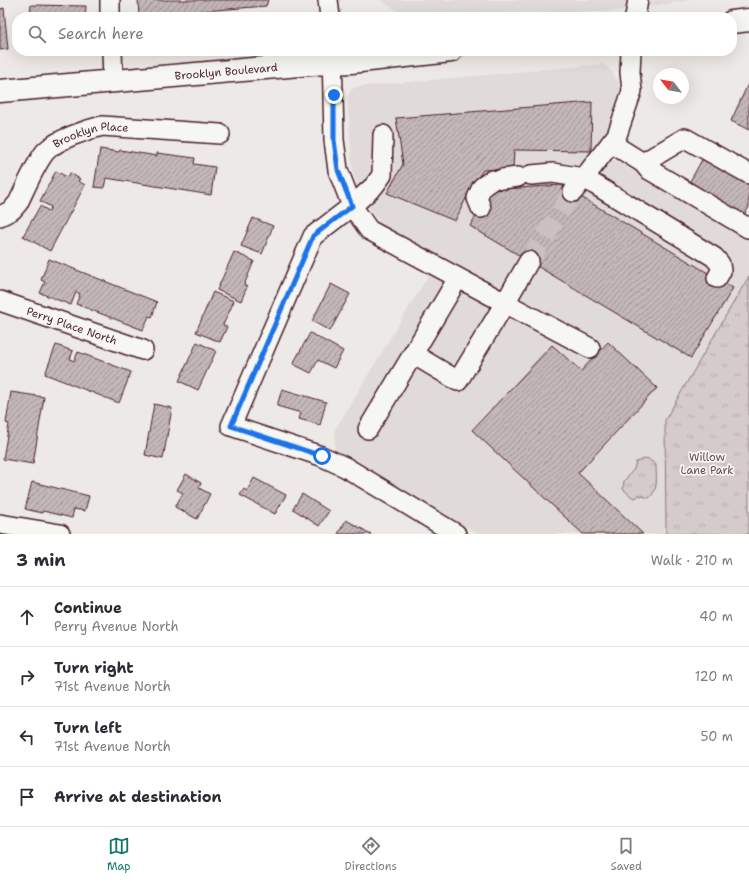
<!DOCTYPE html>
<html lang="en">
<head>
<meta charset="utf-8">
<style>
  :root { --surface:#fff; --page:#f7f7f7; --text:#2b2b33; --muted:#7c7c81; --line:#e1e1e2; --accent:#0f766e }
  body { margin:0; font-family:"Shantell Sans",sans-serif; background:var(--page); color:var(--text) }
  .compass { position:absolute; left:653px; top:68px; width:36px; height:36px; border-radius:50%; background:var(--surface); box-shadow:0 4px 16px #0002; rotate:301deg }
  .stop { position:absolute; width:12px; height:12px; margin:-9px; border:3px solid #1a73e8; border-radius:50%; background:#fff }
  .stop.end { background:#1a73e8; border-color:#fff; box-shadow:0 1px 4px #0008 }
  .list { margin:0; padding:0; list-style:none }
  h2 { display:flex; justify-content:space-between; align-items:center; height:52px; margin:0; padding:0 16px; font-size:17px }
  h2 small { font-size:13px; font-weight:400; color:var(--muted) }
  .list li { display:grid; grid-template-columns:26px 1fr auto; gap:12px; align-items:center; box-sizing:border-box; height:60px; padding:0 16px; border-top:1px solid var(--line) }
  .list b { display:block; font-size:15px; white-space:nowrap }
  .list p { margin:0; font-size:13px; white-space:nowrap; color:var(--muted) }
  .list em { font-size:13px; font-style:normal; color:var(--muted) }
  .icon { flex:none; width:22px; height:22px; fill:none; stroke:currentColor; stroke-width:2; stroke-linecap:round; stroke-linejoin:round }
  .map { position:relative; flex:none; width:749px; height:534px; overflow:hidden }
  .search { position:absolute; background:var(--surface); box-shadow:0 4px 16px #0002; left:12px; right:12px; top:12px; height:44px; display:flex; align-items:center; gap:10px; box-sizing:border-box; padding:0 14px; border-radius:16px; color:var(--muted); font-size:15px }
  .sheet { height:292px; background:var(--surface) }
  nav { display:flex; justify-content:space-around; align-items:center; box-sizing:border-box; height:56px; border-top:1px solid var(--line); background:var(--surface); font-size:11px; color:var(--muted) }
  nav a { display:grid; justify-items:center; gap:2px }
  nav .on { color:var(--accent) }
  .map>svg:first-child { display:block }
  .built { fill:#e0dad8 }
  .grass { fill:url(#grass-tufts); stroke:#8f757a }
  .building { fill:url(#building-hatch); stroke:#4a1f2b }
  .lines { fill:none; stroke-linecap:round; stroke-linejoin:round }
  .minor-tunnel { stroke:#ccc1c1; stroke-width:19; stroke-dasharray:19 10; stroke-linecap:butt }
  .minor-casing { stroke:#4a1f2b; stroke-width:22 }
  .major-casing { stroke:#4a1f2b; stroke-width:25 }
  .minor { stroke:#f6f6f2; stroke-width:19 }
  .major { stroke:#f6f6f2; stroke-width:22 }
  .route { stroke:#1a73e8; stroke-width:5 }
  .labels { text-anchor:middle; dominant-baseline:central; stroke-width:3.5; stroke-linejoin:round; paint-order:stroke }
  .street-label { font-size:11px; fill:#4a1f2b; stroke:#f6f6f2 }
  .park-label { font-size:11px; fill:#6c4a53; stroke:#f6f6f2 }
</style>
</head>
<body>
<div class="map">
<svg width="749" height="534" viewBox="0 0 749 534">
  <defs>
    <pattern id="grass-tufts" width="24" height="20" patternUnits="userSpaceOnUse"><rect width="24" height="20" fill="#d4cbca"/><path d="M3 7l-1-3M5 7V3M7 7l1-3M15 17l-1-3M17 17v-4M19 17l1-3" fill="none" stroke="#b8aeae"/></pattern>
    <pattern id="building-hatch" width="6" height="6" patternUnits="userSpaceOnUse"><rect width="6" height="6" fill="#c4b7b7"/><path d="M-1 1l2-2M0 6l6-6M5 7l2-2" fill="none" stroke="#a19495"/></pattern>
  </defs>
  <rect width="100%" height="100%" fill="#ece9e6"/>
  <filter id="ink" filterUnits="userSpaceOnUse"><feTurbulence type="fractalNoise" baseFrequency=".025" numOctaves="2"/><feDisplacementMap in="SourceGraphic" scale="8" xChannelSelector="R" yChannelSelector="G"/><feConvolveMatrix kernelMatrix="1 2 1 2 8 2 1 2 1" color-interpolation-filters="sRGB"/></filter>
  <g filter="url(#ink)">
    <g class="built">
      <path d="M380 0H694L614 11 414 15 403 14Z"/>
      <path d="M603 64 609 68 619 83 620 103 599 151 749 239V276L665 420 666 534H478L347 456 335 452V430L440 256 413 245 381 225 362 199 353 173 347 98 350 91 355 87Z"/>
    </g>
    <g class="grass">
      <path d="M749 276V534H666L665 420Z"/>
      <path d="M647 458 656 465C656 477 659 490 649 498L639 495 636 498 632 497 623 489 624 481 634 469 636 462Z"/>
    </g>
    <g class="building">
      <path d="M138 0H268L266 6 192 12 190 17H139Z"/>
      <path d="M31 5 86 6 85 17H30Z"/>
      <path d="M4 8 8 49 0 50V9Z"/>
      <path d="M748 84 749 85V130L731 121Z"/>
      <path d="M592 102 591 151 514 150 513 169 483 170 469 192 455 221 387 193 403 164 396 118Z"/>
      <path d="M100 149 119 152 120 150 157 156V153L195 158 194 164 215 167 211 195 106 178 104 188 94 187Z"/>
      <path d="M703 158 749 185V207L744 215 689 183Z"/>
      <path d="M56 171 67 177 70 173 80 179 78 181 85 185 50 251 23 236 40 206 49 211 51 207 40 201Z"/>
      <path d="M561 185 733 288 691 358 470 226 491 190Z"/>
      <path d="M253 218 273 226 262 254 241 246Z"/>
      <path d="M234 252 254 261 244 285 247 287 241 301 217 290Z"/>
      <path d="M49 259 157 302 152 317 149 316 143 330 76 304 80 294 76 292 71 305 40 293 45 282 41 280Z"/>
      <path d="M331 284 350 294 330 331 312 321Z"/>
      <path d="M213 292 234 301 223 325 227 327 220 342 196 332Z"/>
      <path d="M310 333 343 351 334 368 318 360 311 373 293 364Z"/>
      <path d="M197 342 216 351 198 390 179 381Z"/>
      <path d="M608 342 657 388 578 473 643 534H583L472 430 552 345 581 371Z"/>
      <path d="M56 345 73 351 70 359 74 361 78 352 131 372 119 403 45 374Z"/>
      <path d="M282 389 326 402 320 425 299 419 301 413 277 406Z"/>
      <path d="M11 392 44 397 33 464 3 459 9 424 6 423Z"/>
      <path d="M154 404 172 408 163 459 145 455Z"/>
      <path d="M186 474 201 483 199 488 210 494 197 519 175 507 183 493 177 490Z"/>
      <path d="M254 478 286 495 275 514 240 495 244 489 247 491Z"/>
      <path d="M32 482 89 496 85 511 74 509 72 518 43 511 42 513 25 509Z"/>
      <path d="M302 494 329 511 319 526 293 509Z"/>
      <path d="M346 520 371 534H338Z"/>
    </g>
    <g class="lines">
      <path class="minor-tunnel" d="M529 261 573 192"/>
      <g class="minor-casing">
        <g id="minor">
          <path d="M110 0V17"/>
          <path d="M328 0 330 17"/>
          <path d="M635 17 638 0"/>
          <path d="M112 51 113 81"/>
          <path d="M332 51 334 140 338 170 352 206 313 236 231 426 321 456 345 467 456 534"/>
          <path d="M383 135 382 175 374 186 352 206 369 230 505 303 458 381 413 354 458 278"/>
          <path d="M611 143 643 163 648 169 748 228 749 226"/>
          <path d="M643 163 685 138 749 174"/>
          <path d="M531 175 553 173 584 178 714 257 720 264 721 271 717 278"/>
          <path d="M502 179 518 177"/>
          <path d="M573 192 617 135 632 91 630 72 631 51"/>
          <path d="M481 208 477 198 482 187 492 180"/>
          <path id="s1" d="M0 216 12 210 18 203C25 189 36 162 46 151 58 139 86 130 102 126L220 134"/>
          <path d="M529 261 505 303 590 348"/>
          <path id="s2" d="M0 301 143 350"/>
          <path d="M368 429 413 354"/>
          <path d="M0 524 60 534"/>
        </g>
      </g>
      <g class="major-casing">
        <g id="major">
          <path d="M732 22 749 20"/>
          <path id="s3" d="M0 91 311 64 351 62 451 51"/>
        </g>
      </g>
      <use href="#minor" class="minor"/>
      <use href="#major" class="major"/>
    </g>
  </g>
  <g class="lines" filter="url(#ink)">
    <path class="route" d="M322 456 231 426 313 236 352 206 338 170 334 140V95"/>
  </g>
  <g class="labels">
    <g class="street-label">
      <text stroke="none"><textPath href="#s3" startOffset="227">Brooklyn Boulevard</textPath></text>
      <text stroke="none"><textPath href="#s1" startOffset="131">Brooklyn Place</textPath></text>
      <text stroke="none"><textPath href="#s2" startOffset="76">Perry Place North</textPath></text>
    </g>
    <g class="park-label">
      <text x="707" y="457">Willow<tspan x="707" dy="13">Lane Park</tspan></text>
    </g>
  </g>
</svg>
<svg class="compass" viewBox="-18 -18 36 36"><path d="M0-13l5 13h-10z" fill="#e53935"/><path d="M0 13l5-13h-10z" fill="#7c7c81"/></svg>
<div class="stop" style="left:322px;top:456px"></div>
<div class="stop end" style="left:334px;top:95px"></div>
<div class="search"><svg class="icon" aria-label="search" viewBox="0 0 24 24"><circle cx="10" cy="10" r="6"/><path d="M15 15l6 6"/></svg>Search here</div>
</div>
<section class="sheet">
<h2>3 min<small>Walk · 210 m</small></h2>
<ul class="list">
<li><svg class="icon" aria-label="ahead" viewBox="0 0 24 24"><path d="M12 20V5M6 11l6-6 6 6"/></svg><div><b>Continue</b><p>Perry Avenue North</p></div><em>40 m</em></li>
<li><svg class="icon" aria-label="right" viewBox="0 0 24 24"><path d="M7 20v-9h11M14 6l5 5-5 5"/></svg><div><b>Turn right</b><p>71st Avenue North</p></div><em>120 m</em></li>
<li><svg class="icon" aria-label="left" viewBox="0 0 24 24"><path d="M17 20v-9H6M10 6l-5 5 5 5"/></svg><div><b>Turn left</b><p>71st Avenue North</p></div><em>50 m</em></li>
<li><svg class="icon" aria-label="arrive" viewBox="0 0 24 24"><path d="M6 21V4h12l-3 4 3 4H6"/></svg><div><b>Arrive at destination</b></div></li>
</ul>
</section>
<nav>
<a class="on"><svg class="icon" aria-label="map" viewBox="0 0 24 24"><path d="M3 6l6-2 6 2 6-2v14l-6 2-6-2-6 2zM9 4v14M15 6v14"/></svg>Map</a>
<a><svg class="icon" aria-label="directions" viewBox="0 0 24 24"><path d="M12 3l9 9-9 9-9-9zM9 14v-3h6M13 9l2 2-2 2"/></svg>Directions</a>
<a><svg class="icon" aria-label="saved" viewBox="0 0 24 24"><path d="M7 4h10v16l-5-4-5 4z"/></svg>Saved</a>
</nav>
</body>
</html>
